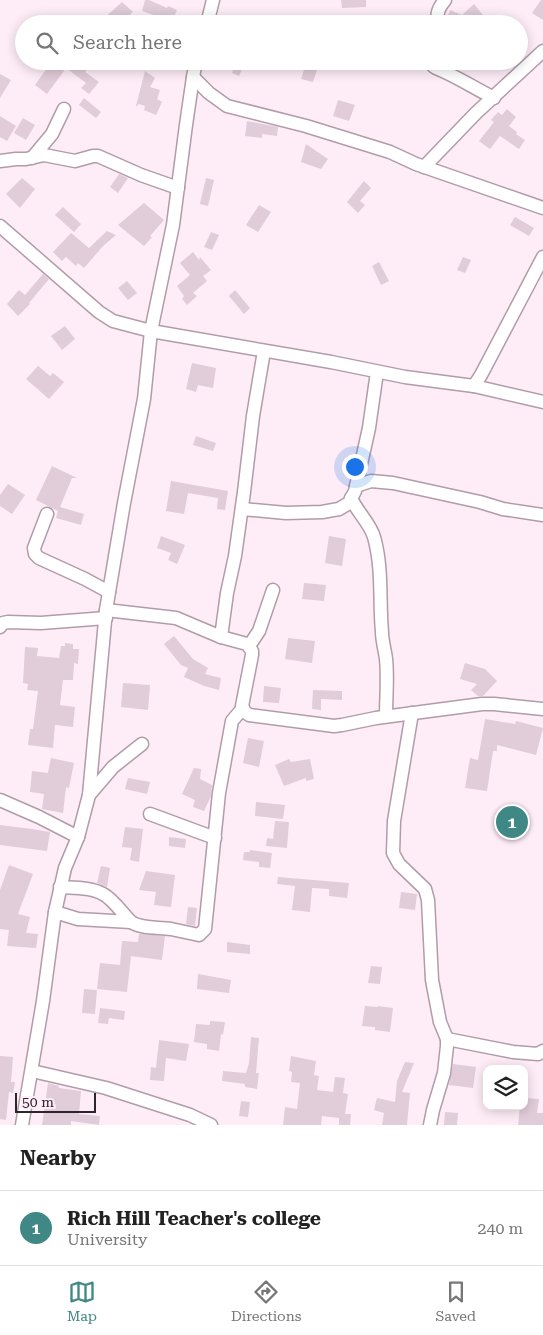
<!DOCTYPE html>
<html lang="en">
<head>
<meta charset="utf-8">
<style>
  :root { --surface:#fff; --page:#f2f2f2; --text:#222; --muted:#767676; --line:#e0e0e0; --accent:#408885 }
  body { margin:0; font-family:"Roboto Serif",serif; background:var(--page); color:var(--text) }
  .controls { position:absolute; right:15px; bottom:15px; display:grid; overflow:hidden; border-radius:10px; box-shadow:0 2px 12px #0003 }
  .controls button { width:45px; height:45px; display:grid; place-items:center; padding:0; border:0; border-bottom:1px solid var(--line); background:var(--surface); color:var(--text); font:25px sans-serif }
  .scale { position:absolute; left:15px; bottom:12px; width:81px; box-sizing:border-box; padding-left:5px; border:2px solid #2d252a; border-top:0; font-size:14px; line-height:18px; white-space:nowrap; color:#2d252a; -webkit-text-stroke:4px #feedf7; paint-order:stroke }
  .you { position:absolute; left:354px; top:466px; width:18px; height:18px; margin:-12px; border:4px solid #fff; border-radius:50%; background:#1a73e8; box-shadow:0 0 0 8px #1a73e833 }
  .badge { display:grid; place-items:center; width:32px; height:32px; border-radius:50%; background:var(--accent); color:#fff; font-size:16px; font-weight:700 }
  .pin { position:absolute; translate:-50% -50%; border:2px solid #fff; box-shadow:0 1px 5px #0006 }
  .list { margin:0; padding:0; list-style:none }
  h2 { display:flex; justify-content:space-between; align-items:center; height:65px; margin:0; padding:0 20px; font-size:21px }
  h2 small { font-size:16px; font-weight:400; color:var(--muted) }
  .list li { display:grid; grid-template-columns:32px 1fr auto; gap:15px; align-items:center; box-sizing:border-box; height:75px; padding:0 20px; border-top:1px solid var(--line) }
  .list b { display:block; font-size:19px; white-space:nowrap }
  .list p { margin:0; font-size:16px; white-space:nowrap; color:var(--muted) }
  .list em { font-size:16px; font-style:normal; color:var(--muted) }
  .icon { flex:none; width:28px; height:28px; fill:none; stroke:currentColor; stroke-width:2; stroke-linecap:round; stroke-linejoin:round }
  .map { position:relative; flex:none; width:543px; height:1125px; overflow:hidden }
  .search { position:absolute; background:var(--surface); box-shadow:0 2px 12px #0003; left:15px; right:15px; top:15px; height:55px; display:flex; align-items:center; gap:12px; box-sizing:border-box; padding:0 18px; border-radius:28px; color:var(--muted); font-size:19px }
  .sheet { height:140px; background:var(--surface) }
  nav { display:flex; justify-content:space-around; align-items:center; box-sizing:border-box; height:70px; border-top:1px solid var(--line); background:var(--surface); font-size:14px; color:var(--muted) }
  nav a { display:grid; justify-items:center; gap:2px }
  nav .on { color:var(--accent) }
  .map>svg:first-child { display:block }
  .building { fill:#e1ccd9 }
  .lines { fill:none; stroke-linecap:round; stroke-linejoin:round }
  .minor-casing { stroke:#b19ca8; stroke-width:15 }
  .minor { stroke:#fff; stroke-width:12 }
</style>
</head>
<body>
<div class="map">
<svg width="543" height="1125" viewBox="0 0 543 1125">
  <rect width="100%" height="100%" fill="#feedf7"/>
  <g class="building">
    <path d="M145 0H149L167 8 168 6 177 10 171 24H160L162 18 142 11Z"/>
    <path d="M341 0H366V7L342 8Z"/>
    <path d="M541 0H543V20L532 13Z"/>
    <path d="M122 2 133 12 120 24H108L103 19Z"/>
    <path d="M474 4 487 20 481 24H445L450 10 462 15Z"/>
    <path d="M52 61H85L90 65 85 72 99 82 89 94 81 88 86 83 66 68 47 94 35 85Z"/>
    <path d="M237 61H246L239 76 232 73Z"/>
    <path d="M307 61H320L313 82 301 79Z"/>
    <path d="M145 71 155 78 150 87 160 90 157 99 162 102 156 115 144 110 145 106 139 104 137 106H136Z"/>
    <path d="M0 74 11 80 0 98Z"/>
    <path d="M84 98 101 112 96 118 79 105Z"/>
    <path d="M338 100 355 105 349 121 333 116Z"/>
    <path d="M507 109 516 117 509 126 517 132 516 134 525 140 519 149 500 136 490 149 479 141 494 122 491 120 498 112 502 115Z"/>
    <path d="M0 116 16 126 7 141 0 137Z"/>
    <path d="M23 118 35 125 26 140 14 133Z"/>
    <path d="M247 121 278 127 277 136 262 134V138L245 136Z"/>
    <path d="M306 144 328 159 321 169 301 162Z"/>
    <path d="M119 174 128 178 118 193 110 187Z"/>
    <path d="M22 178 35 189 20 208 6 194Z"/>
    <path d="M206 178 214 180 208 206 200 204Z"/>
    <path d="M364 181 371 188 360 201 365 205 358 213 347 202Z"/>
    <path d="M144 203 164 220 150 236 152 237 144 246 118 225Z"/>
    <path d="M259 205 271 212 258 232 246 225Z"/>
    <path d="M63 207 81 224 74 232 55 215Z"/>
    <path d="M515 217 534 228 529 236 510 225Z"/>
    <path d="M107 231 116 235 103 246 84 268 78 263 76 266 66 257 62 261 53 252 71 233 89 248Z"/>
    <path d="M211 232 219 235 212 250 204 247Z"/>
    <path d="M193 252 199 260 200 257 211 270 203 276 207 281 193 293 197 296 187 305 182 299 184 296 177 286 190 275 180 263Z"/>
    <path d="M463 257 471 260 465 273 457 270Z"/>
    <path d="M379 262 389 281 381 285 372 266Z"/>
    <path d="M43 274 49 279 29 303 30 304 18 316 7 304 19 290 25 295Z"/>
    <path d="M127 281 137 293 128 300 118 288Z"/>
    <path d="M235 290 250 308 244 314 229 296Z"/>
    <path d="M65 326 75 339 62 350 51 336Z"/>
    <path d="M192 363 216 368 213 388 198 385 196 392 186 389Z"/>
    <path d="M38 366 50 376 53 373 64 382 49 399 26 379Z"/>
    <path d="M196 436 216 443 213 451 193 445Z"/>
    <path d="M52 466 77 478H72L60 507 84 514 81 525 56 518 58 511 36 500Z"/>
    <path d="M171 481 228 491 225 510 217 509 218 498 188 493 184 514 166 511Z"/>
    <path d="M8 484 25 495 12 514 0 506V495Z"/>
    <path d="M161 536 185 545 177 564 168 560 171 553 157 548Z"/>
    <path d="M329 536 346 539 342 566 325 563Z"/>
    <path d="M304 583 326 585 324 601 302 599Z"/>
    <path d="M174 636 193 659 208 668 205 674 221 678 219 690 204 686 184 677 188 668 181 665 164 644Z"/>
    <path d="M288 638 315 641 312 663 285 659Z"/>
    <path d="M65 643 73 644V649H79L78 664 74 663 73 680H63L60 705 75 707 73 727 55 725 53 748 28 745 30 729H33L38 691 27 690 28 684 23 683 25 647 38 648 37 656 59 658 61 646H65Z"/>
    <path d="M465 663 485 669 497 681 483 696H478L471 690 477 684 460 679Z"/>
    <path d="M123 683 150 685 148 710 121 707Z"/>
    <path d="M264 686 281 688 279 703 263 702Z"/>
    <path d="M313 690 342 691V700L321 699V710L312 709Z"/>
    <path d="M485 719 515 724 516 721 543 728 536 755 497 745V751H493L487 791 465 788 470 758 478 760Z"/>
    <path d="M248 738 264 741 259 767 243 763Z"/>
    <path d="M51 758 74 763 69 788 66 787 63 813 42 809 44 794 30 792 32 771 48 773Z"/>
    <path d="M289 759 291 762 310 759 314 779 306 781V778L284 786 275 765Z"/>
    <path d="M194 768 201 769 200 779 212 785 211 796 204 811 193 807 195 800 182 794Z"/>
    <path d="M128 778 150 782 147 794 125 789Z"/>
    <path d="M256 802 285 805 283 819 255 816Z"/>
    <path d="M275 821 289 822 287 848 266 846 267 838 273 839Z"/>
    <path d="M0 825 32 829 50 832 47 851 0 845Z"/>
    <path d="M125 827 143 829 139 862 130 860 132 848 122 847Z"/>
    <path d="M169 837 186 839 185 848 169 846Z"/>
    <path d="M250 850 272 853 270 868 259 867V862L243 860 244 852H250Z"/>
    <path d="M9 865 33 874 18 914 30 917 26 933 38 934 36 948 7 946 9 930 0 929V890Z"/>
    <path d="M101 866 110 868 107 887 97 883Z"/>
    <path d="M146 871 175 875 171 907 154 905 156 892 139 890Z"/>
    <path d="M278 877 349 883 347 898 329 896V889L312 888 310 912 292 910 295 886 277 884Z"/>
    <path d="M401 892 417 894 415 910 399 908Z"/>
    <path d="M188 907 197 908 195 926 186 924Z"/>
    <path d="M139 934 165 936 162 960 131 956 127 992 97 989 100 963 120 965 122 941 138 942Z"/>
    <path d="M227 942 250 945V954L227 952Z"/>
    <path d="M371 966 382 967 380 984 368 983Z"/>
    <path d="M198 974 231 980 229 993 197 989Z"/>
    <path d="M84 989 97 990 95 1014 82 1013Z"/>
    <path d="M365 1006 378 1007V1006L393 1008 390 1032 375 1030V1027L362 1026Z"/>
    <path d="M100 1008 125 1011 124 1020 109 1018 108 1024 98 1023Z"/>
    <path d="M210 1021 225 1022 223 1035 221 1034 219 1051 207 1049V1044L194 1042 196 1024 210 1025Z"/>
    <path d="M251 1037 259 1038 256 1073H259L257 1089 245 1087V1084L222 1081 223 1071 246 1073 249 1063Z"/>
    <path d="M159 1040 189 1044 186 1061 166 1058 164 1081 150 1080 151 1067 156 1068Z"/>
    <path d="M0 1056 13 1057 11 1082H15L13 1093 9 1092 6 1120 0 1119Z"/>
    <path d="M291 1056 316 1061 314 1075 319 1076 317 1090 333 1092 335 1077 345 1078 343 1093 348 1094 345 1114H351L350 1125H339V1118L322 1116 321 1125H283L285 1107 297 1109 300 1083 291 1082 292 1072 289 1071Z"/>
    <path d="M405 1062 414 1063 402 1092 410 1093 407 1125H382L384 1113 374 1110 377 1098 395 1102 397 1081Z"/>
    <path d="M453 1064 476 1067 473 1088 449 1085Z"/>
    <path d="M48 1083 59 1086V1088L81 1091 79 1114 100 1116 99 1125 71 1121V1125H42Z"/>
    <path d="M524 1098 539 1099 537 1113H543V1125H518L520 1106H524Z"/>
    <path d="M241 1101 250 1102 248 1117 239 1116Z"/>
    <path d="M445 1112 458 1113 457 1125H444Z"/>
  </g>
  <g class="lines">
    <g class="minor-casing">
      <g id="minor">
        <path d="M207 24 213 0"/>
        <path d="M437 24C437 13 438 8 445 0"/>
        <path d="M430 61 433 66 436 68C456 76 474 88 494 98"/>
        <path d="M193 77 209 93 227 106 306 126 390 152 416 164 543 208"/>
        <path d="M32 158 52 134 64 109"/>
        <path d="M0 161 16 159H26L44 155 75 161 93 156H98L141 175 178 188"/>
        <path d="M424 167 476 113 543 51"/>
        <path d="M0 226 99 312 113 321 151 331 331 362 405 377 474 386 543 402"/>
        <path d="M474 386 481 375 543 257"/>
        <path d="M356 486 371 481 393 483 480 502 503 509 543 515"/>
        <path d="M351 498C357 512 370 523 374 537 383 569 379 601 382 632 382 641 385 650 386 659 388 678 386 697 386 716"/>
        <path d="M242 509 286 513 322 512 339 509 349 503 355 491 369 428 377 372"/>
        <path d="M47 514 34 548 35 554 39 558 85 579 109 592"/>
        <path d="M106 610 176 618 221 637 247 644 252 651V655L242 706 244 711 249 715 334 726 342 725 376 718 482 704H494L543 709"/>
        <path d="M0 627 3 623 8 622 41 623 106 618"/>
        <path d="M221 637 227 593 235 556 244 492 253 416 264 351"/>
        <path d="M249 646 259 631 273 590"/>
        <path d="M412 713 394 821 393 853 399 864 425 889 428 900 432 980 440 1022 447 1039V1046L444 1073 433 1110 430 1125"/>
        <path d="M89 795 113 767 142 744"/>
        <path d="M0 800 39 817 78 837"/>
        <path d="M150 814 215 838"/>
        <path d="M60 887C74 888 91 887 103 894 113 899 123 914 131 922 142 929 158 927 171 929 180 931 190 933 199 935L205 929 219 793 232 721 243 708"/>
        <path d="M55 912 78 919 131 922"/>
        <path d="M447 1039 513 1052 538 1054 543 1051"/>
        <path d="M32 1071 106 1088 190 1115 211 1125"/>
        <path d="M22 1125 43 1001 55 912 65 868 78 837 89 795 106 610 124 503 144 399 151 331 173 225 186 125 193 77 196 61"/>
      </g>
    </g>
    <use href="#minor" class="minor"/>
  </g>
</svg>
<div class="controls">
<button><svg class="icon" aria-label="layers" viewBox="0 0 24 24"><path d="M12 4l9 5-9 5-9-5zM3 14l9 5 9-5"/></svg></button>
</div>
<div class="scale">50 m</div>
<div class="you"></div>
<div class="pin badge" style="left:512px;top:822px">1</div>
<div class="search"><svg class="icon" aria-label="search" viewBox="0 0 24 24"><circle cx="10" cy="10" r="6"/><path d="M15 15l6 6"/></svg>Search here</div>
</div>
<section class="sheet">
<h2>Nearby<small></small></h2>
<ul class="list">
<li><span class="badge">1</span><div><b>Rich Hill Teacher's college</b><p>University</p></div><em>240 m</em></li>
</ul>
</section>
<nav>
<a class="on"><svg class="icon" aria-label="map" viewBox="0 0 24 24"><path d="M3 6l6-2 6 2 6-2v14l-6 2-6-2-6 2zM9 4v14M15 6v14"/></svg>Map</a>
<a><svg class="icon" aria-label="directions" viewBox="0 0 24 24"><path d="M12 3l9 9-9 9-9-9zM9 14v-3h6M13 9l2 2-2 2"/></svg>Directions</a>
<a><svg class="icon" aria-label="saved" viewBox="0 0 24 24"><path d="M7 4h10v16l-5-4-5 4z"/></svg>Saved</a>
</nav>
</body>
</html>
